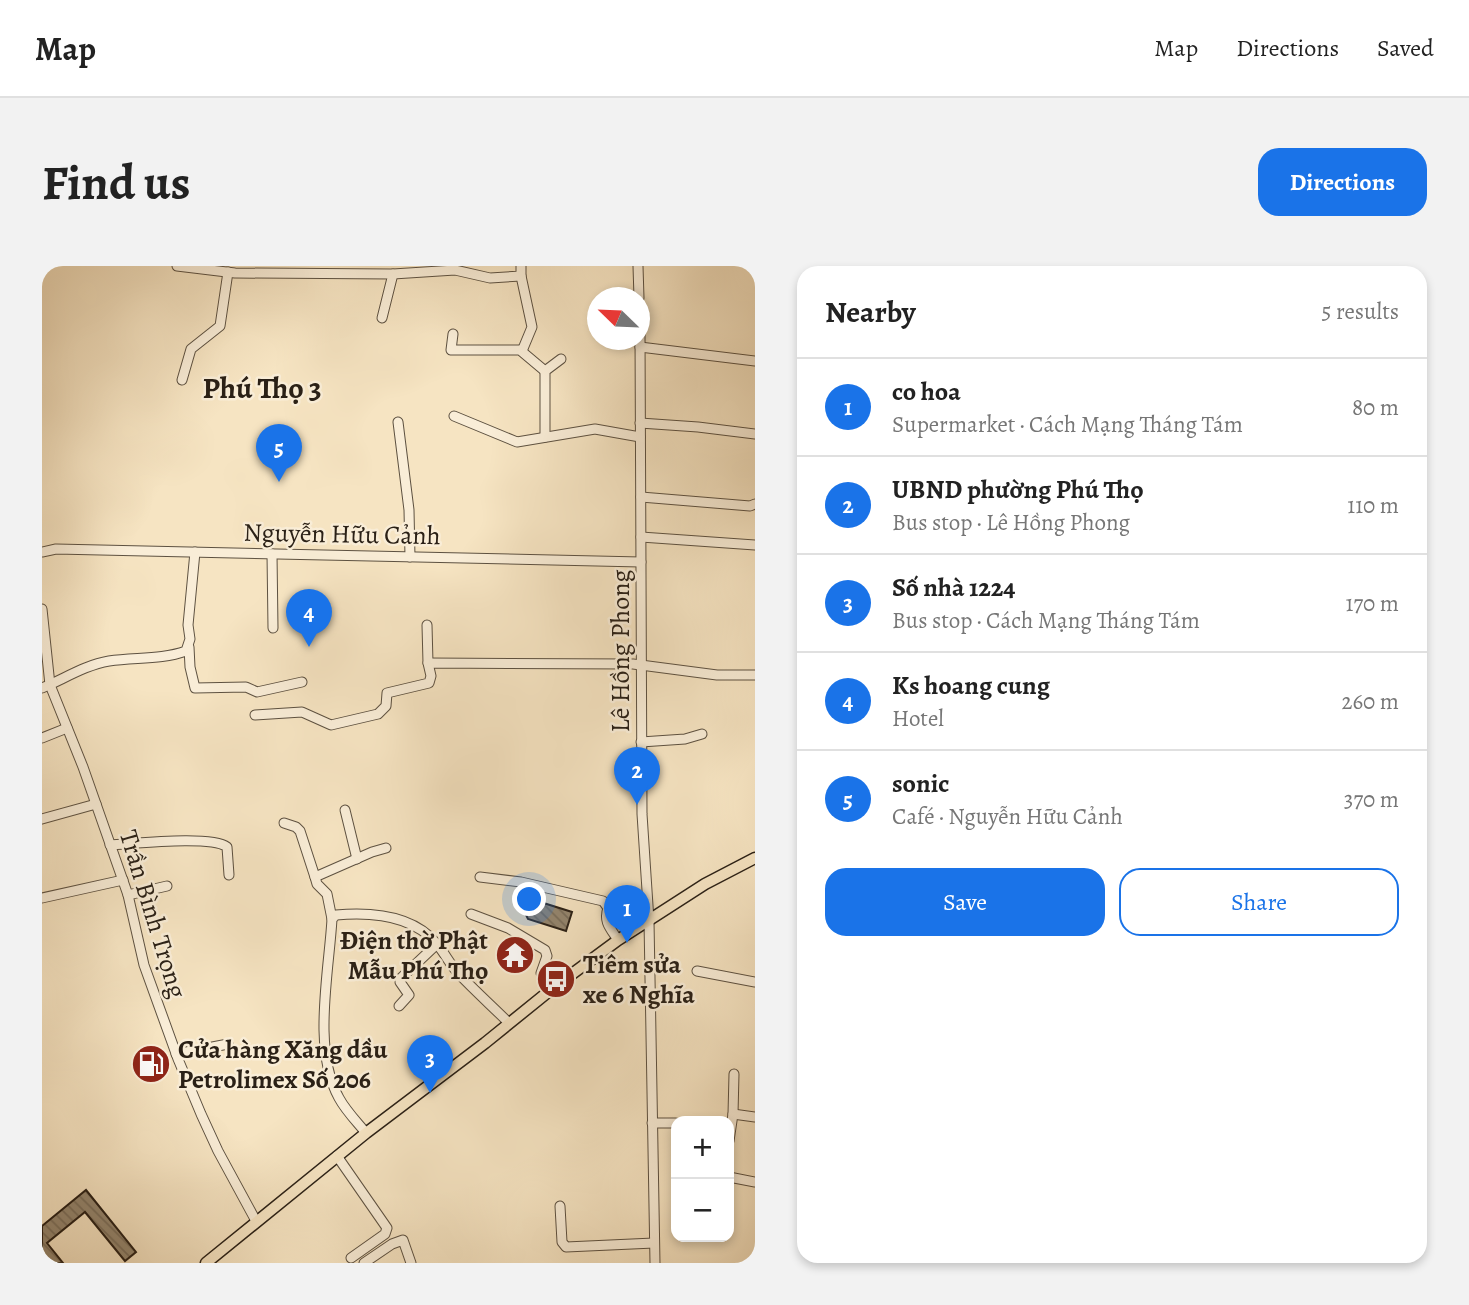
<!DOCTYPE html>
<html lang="en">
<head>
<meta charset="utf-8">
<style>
  :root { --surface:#fff; --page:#f2f2f2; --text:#222; --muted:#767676; --line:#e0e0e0; --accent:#1a73e8 }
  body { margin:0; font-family:Alegreya,serif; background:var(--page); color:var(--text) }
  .controls { position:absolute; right:21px; bottom:21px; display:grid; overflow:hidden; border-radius:14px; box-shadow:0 4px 10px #0003 }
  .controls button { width:63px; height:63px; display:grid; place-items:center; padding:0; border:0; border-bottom:2px solid var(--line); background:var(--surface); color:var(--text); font:35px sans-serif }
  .compass { position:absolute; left:545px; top:21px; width:63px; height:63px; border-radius:50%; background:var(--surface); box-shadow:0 4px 10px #0003; rotate:293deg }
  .you { position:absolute; left:488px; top:634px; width:24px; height:24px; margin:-18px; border:5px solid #fff; border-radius:50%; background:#1a73e8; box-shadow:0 0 0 10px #1a73e833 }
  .badge { display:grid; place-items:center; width:46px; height:46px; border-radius:50%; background:var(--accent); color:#fff; font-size:23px; font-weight:700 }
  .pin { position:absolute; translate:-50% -58px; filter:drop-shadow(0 2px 4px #0008) }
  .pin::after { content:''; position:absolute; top:37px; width:24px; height:21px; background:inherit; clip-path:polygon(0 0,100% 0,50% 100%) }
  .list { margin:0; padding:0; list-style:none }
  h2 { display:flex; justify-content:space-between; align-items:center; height:91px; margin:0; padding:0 28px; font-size:30px }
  h2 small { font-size:23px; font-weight:400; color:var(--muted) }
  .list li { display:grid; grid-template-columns:46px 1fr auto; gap:21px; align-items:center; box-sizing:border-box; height:98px; padding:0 28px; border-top:2px solid var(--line) }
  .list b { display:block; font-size:26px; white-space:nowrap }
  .list p { margin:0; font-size:23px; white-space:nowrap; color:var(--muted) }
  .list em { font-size:23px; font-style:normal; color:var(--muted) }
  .actions { display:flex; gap:14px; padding:21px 28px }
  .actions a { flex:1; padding:16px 0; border:2px solid var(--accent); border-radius:21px; text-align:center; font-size:24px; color:var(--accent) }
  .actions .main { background:var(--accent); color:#fff }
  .map { position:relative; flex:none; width:713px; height:997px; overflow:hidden; border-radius:21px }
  header { display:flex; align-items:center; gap:42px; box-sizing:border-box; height:98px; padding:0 35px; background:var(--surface); border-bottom:2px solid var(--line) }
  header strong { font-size:33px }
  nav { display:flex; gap:38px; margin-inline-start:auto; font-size:24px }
  .intro { display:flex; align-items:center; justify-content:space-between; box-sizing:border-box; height:168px; padding:0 42px }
  h1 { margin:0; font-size:49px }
  .button { padding:18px 32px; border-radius:21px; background:var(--accent); color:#fff; font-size:24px; font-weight:700 }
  main { display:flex; gap:42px; padding:0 42px }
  aside { flex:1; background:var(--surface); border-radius:21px; box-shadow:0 4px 10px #0003 }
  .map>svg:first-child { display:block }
  .building { fill:url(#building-back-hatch); stroke:#2a2016; stroke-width:2 }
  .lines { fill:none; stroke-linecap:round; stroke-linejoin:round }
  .minor-casing { stroke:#5d5141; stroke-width:11 }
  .major-casing { stroke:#2a2016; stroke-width:13 }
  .minor { stroke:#f9edd7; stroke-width:9 }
  .major { stroke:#f6e4c2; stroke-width:10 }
  .labels { text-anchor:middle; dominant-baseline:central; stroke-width:5; stroke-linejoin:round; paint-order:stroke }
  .street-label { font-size:26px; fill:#2a2016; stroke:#f9edd7 }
  .poi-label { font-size:26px; font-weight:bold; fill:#2a2016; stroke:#f9edd7; text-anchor:start }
  .quarter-label { font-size:30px; font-weight:bold; fill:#2a2016; stroke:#f9edd7 }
</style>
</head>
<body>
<header>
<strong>Map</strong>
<nav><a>Map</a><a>Directions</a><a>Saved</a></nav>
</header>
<div class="intro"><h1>Find us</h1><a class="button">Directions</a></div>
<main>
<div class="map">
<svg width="713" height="997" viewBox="0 0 713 997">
  <defs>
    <pattern id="building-back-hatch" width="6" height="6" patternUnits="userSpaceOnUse" patternTransform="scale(1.75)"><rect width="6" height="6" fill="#94866f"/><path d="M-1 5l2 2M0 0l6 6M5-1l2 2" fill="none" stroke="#796d5a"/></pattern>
  </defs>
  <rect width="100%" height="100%" fill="#f6e4c2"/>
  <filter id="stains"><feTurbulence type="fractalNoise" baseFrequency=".00286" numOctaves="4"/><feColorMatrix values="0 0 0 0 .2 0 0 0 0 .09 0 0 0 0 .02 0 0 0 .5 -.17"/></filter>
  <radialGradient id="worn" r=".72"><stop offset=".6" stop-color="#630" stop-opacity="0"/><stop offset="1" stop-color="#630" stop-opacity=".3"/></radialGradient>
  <g class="building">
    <path d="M492 634 530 646 524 665 486 653 482 645 484 639Z"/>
    <path d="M44 924 94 986 83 995 43 946 5 977 21 997H0V960Z"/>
  </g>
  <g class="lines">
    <g class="minor-casing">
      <g id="minor">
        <path d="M135 0 193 7 351 8 413 4 448 12 479 10V0"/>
        <path d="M596 0 597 32"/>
        <path d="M479 10 490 61 480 85"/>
        <path d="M340 52 351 8"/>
        <path d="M598 67 600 548 607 655 613 997"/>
        <path d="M411 68 409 84H478L503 105"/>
        <path d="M598 81 713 95"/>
        <path d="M140 114 149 83 178 60 186 6"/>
        <path d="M412 150 475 176 553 163 598 171"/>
        <path d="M356 156 367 244 368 291"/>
        <path d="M598 157 656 161 713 168"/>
        <path d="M503 171V105L519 93"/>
        <path d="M599 231 708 240 713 238"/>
        <path d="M599 271 713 279"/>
        <path d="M0 286 14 283 599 296"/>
        <path d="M230 288 231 362"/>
        <path d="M0 343 8 419 41 501 86 629 102 699 136 793 159 848 176 885 214 955"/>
        <path d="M385 359 386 397"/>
        <path d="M147 381 148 401 153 422 204 421 215 426 260 416"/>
        <path d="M0 422C22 413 43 399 67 395 93 391 119 394 144 385L148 373 146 359 153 286"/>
        <path d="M213 449 260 446 289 459 336 448 344 440 345 427 387 417 389 410 386 397 591 398 675 409H713"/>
        <path d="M0 472 25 462"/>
        <path d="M599 476 643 473 660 468"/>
        <path d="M303 544 315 593"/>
        <path d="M0 553 54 538"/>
        <path d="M242 557 254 561 258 565 273 611"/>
        <path d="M68 579C91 578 169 569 185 581L187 609"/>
        <path d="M438 611 479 616 561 635 566 642C561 656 569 663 576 674"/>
        <path d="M86 629 125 620"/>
        <path d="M0 632 81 614"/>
        <path d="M429 648 466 662 503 684 505 690 499 707 511 722"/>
        <path d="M290 653 285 628 275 618 273 611 330 586 344 582"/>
        <path d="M655 705 713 716"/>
        <path d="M357 740 367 729 358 716V713L395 678"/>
        <path d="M134 788 186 778"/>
        <path d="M691 848 713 851"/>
        <path d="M610 857H634"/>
        <path d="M324 867C315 856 304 845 297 832 270 784 287 706 290 653L294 649C328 646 370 649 394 677 403 687 408 699 417 708 433 725 451 741 467 757"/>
        <path d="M687 875 691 848 692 808"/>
        <path d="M295 890 345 962 343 968 309 992"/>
        <path d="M687 911 713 916"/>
        <path d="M518 940 520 976 524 981 612 977"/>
        <path d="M322 997 350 978 361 974 369 997"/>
      </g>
    </g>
    <g class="major-casing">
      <path id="major" d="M164 997 324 867 443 777 511 722 576 674 663 618 713 592"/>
    </g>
    <use href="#minor" class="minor"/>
    <use href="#major" class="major"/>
  </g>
  <defs>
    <g id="temple-disc" transform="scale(2.0125)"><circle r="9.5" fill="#8f2418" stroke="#f9edd7"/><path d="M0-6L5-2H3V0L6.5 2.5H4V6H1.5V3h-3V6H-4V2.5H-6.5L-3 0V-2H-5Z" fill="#fff"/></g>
    <g id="bus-disc" transform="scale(2.0125)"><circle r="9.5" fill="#8f2418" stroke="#f9edd7"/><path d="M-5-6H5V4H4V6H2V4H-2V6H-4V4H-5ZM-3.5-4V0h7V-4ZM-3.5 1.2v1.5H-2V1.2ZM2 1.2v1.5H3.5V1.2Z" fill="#fff"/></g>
    <g id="fuel-disc" transform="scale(2.0125)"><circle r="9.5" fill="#8f2418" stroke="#f9edd7"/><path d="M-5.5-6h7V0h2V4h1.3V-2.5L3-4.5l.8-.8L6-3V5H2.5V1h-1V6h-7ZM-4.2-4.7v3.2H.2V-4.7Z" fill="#fff"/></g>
  </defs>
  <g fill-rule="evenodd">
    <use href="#temple-disc" x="473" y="689"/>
    <use href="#bus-disc" x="514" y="713"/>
    <use href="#fuel-disc" x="109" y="798"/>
  </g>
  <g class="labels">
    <g class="street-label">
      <text transform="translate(300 268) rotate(1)">Nguyễn Hữu Cảnh</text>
      <text transform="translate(578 385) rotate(-90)">Lê Hồng Phong</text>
      <text transform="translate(111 648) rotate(73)">Trần Bình Trọng</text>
    </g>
    <g class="poi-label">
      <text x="446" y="674" text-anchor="end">Điện thờ Phật<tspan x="446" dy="30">Mẫu Phú Thọ</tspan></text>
      <text x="541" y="698">Tiêm sửa<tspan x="541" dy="30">xe 6 Nghĩa</tspan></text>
      <text x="136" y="783">Cửa hàng Xăng dầu<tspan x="136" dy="30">Petrolimex Số 206</tspan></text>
    </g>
    <g class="quarter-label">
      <text x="220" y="122">Phú Thọ 3</text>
    </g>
  </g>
  <rect width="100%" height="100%" filter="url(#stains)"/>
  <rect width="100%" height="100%" fill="url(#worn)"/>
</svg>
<div class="controls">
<button>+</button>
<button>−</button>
</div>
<svg class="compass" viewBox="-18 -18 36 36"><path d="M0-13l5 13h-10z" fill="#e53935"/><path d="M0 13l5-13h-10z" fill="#767676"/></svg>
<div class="you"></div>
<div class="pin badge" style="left:585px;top:677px">1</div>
<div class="pin badge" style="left:595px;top:539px">2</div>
<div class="pin badge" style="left:388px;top:827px">3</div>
<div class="pin badge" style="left:267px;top:381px">4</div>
<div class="pin badge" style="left:237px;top:216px">5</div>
</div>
<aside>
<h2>Nearby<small>5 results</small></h2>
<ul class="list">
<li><span class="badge">1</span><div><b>co hoa</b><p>Supermarket · Cách Mạng Tháng Tám</p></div><em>80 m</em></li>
<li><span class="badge">2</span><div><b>UBND phường Phú Thọ</b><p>Bus stop · Lê Hồng Phong</p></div><em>110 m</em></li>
<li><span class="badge">3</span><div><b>Số nhà 1224</b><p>Bus stop · Cách Mạng Tháng Tám</p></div><em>170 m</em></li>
<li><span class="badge">4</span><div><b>Ks hoang cung</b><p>Hotel</p></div><em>260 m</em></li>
<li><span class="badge">5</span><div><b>sonic</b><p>Café · Nguyễn Hữu Cảnh</p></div><em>370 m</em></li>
</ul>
<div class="actions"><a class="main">Save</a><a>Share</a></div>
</aside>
</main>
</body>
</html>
